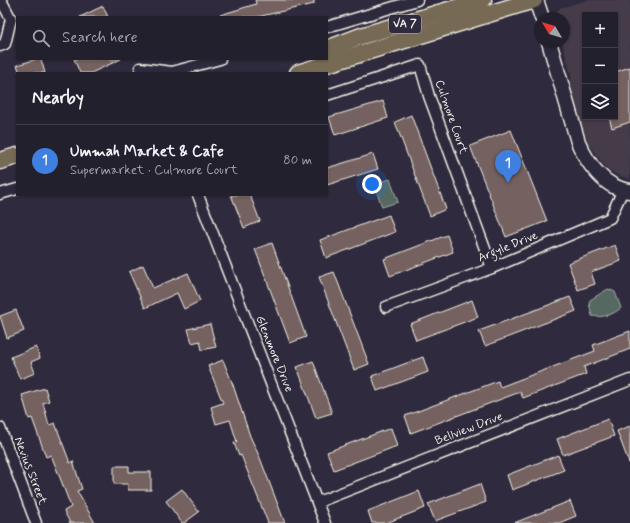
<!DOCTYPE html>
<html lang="en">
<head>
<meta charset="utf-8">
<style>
  :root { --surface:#23202e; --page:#2b2836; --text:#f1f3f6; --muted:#a3a3aa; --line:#403e4a; --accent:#8bbbb9 }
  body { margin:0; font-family:Mynerve,sans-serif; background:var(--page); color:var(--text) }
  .controls { position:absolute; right:12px; top:12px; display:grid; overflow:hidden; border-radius:0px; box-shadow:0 1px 3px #0004 }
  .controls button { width:36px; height:36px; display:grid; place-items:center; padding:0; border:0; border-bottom:1px solid var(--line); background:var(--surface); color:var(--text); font:20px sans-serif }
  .compass { position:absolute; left:534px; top:12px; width:36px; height:36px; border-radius:50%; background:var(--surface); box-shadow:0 1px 3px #0004; rotate:308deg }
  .you { position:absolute; left:372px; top:184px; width:14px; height:14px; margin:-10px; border:3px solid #fff; border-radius:50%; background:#1a73e8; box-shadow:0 0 0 6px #1a73e833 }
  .badge { display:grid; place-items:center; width:26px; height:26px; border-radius:50%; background:var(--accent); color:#fff; font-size:13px; font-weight:700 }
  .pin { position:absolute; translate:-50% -33px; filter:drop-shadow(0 1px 2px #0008) }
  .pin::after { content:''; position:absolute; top:21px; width:14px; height:12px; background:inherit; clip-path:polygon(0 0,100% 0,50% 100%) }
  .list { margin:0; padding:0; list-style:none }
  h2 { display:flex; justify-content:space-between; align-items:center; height:52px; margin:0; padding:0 16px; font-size:17px }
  h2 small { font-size:13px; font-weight:400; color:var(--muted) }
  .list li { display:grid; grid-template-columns:26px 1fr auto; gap:12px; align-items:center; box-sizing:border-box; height:72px; padding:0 16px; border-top:1px solid var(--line) }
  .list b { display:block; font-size:15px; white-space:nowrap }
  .list p { margin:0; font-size:13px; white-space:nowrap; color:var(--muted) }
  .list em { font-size:13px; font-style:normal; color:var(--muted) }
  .icon { flex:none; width:22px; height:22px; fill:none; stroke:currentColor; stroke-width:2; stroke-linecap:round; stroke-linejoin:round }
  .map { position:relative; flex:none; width:630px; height:523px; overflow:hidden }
  .search { position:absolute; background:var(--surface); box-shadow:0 1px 3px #0004; left:16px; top:16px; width:312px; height:44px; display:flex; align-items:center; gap:10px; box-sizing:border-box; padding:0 14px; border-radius:0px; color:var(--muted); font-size:15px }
  .panel { position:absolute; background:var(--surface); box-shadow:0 1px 3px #0004; left:16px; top:72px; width:312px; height:124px; border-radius:0px }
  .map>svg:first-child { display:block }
  .built { fill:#443b48; fill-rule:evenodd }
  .green { fill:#546862; stroke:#a4aca5 }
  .building { fill:#746261; stroke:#f4f1e8 }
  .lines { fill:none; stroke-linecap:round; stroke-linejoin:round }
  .street-casing { stroke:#f4f1e8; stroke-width:13 }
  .secondary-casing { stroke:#f4f1e8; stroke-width:17 }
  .primary-casing { stroke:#f4f1e8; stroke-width:19 }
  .street { stroke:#2f2a3d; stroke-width:10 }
  .secondary { stroke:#2f2a3d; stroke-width:14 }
  .primary { stroke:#776a54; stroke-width:16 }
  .labels { text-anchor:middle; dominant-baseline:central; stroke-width:4; stroke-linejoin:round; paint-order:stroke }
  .shield { fill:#2f2a3d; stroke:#b9b5b5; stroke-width:1 }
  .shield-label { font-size:11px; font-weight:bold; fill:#f4f1e8 }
  .street-label { font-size:12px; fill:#f4f1e8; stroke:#2f2a3d }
</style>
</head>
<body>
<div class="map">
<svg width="630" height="523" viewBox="0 0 630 523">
  <rect width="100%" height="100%" fill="#2f2a3d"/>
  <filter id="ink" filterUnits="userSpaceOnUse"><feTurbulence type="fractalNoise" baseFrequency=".025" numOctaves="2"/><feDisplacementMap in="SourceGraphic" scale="8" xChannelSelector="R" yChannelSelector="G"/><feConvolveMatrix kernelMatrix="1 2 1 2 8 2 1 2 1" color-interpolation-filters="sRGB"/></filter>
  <g filter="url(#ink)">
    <path class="built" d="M587 0H630V179L617 175 605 167 587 142 571 91V74L562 42H564V18H555V13L560 8ZM585 15H615V117H585Z"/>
    <g class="green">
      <path d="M390 179 398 202 382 207 374 184Z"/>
      <path d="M608 289 615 292 621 308C613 315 602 318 592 316L589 303 590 300Z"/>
    </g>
    <g class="building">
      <path d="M255 0H314V4L257 17H220V15L256 4Z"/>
      <path d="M103 6 108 17H80Z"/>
      <path d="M37 59H41L45 73H20L17 65Z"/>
      <path d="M74 59H121L91 73H80Z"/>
      <path d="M630 67V122L612 128 609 117H615V72Z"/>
      <path d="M383 101 388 118 335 135 329 117Z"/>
      <path d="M411 115 446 209 430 216 395 122Z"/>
      <path d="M511 130 547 221 506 237 470 146Z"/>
      <path d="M373 154 378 169 327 185V168Z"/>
      <path d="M231 195H250L260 221 244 228Z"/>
      <path d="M389 215 395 232 326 258 320 240Z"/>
      <path d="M447 235 453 252 390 276 384 259Z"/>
      <path d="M272 243 306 337 290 343 255 249Z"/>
      <path d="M615 245 621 261 591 272 595 284 578 290 568 263Z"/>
      <path d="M143 265 153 288 188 273 200 301 184 309 177 293 145 308 129 272Z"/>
      <path d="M334 272 369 364 354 370 319 277Z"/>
      <path d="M570 297 576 311 485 346 479 331Z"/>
      <path d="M472 300 478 317 416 340 410 324Z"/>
      <path d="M16 310 24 331 7 338 0 316Z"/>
      <path d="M210 324 216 347 202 350 200 341 192 343 188 329Z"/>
      <path d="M630 331V349L584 367 586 374 523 398 520 392 411 433 405 416 498 381 500 387 595 351 593 345Z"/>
      <path d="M36 347 40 358 31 362 35 373 20 379 11 357Z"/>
      <path d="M423 357 428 372 377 391 372 376Z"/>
      <path d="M223 360 233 385 250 436 260 458 285 523H268L241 455 239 456 234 443 237 442 230 420 216 424 211 407 223 403 208 366Z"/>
      <path d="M313 361 332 413 316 418 297 367Z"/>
      <path d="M45 388 49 401 43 403 49 425 55 423 70 463 73 461 78 477 82 489 77 491 95 523H70L64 511 71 507 62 483 51 455 46 457 32 418 29 419 22 395Z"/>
      <path d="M608 419 614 436 563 455 557 439Z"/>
      <path d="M630 426V463H629L617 431Z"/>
      <path d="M391 428 397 446 334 470 327 452Z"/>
      <path d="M558 455 564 470 512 490 507 475Z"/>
      <path d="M114 466H129V472H151V490H128V484H114Z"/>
      <path d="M480 484 486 502 435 521 428 504Z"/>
      <path d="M182 489 199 512 184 523H182L166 501Z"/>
      <path d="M419 491 425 508 386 523H372L368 511Z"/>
      <path d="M570 501 576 516 559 523H514Z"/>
    </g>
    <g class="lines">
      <g class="street-casing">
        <g id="street">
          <path d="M327 27 417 0"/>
          <path d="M0 46 5 44 11 19 1 0"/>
          <path d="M140 68 172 72 220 59"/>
          <path d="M327 95 420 65 429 96 492 268"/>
          <path d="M0 194 17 189"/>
          <path d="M198 195 325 523"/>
          <path d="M386 307 492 268 610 218 623 190"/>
          <path d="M0 428 36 523"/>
          <path d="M318 502 630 380"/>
        </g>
      </g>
      <g class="secondary-casing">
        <g id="secondary">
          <path d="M536 0 542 18"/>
          <path d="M549 42 578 142C587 163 605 189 630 191"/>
        </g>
      </g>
      <g class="primary-casing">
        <g id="primary">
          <path d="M327 49 361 36 483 0"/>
          <path d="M298 73 534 0"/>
          <path d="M0 161 17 156"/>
        </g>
      </g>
      <use href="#street" class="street"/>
      <use href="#secondary" class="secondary"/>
      <use href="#primary" class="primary"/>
    </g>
  </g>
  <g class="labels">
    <rect class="shield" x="389" y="15" width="32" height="18" rx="3"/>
    <g class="shield-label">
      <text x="405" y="24">VA 7</text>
    </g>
    <g class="street-label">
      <text transform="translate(451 117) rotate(71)">Culmore Court</text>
      <text transform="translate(508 247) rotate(-22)">Argyle Drive</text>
      <text transform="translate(274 354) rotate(68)">Glenmore Drive</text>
      <text transform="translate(469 429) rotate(-21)">Bellview Drive</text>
      <text transform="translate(30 471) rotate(69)">Nevius Street</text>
    </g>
  </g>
</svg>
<div class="controls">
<button>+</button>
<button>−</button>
<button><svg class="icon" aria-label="layers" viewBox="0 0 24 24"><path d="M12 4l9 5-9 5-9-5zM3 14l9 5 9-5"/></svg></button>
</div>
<svg class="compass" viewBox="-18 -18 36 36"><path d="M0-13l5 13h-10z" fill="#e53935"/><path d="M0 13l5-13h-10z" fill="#a3a3aa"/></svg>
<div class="you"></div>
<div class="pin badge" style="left:508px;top:183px;background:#3f7fe0">1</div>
<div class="search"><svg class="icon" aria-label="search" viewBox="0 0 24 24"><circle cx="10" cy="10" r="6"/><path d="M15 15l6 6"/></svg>Search here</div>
<section class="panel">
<h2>Nearby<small></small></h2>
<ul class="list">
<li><span class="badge" style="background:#3f7fe0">1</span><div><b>Ummah Market &amp; Cafe</b><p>Supermarket · Culmore Court</p></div><em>80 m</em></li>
</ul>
</section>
</div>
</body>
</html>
